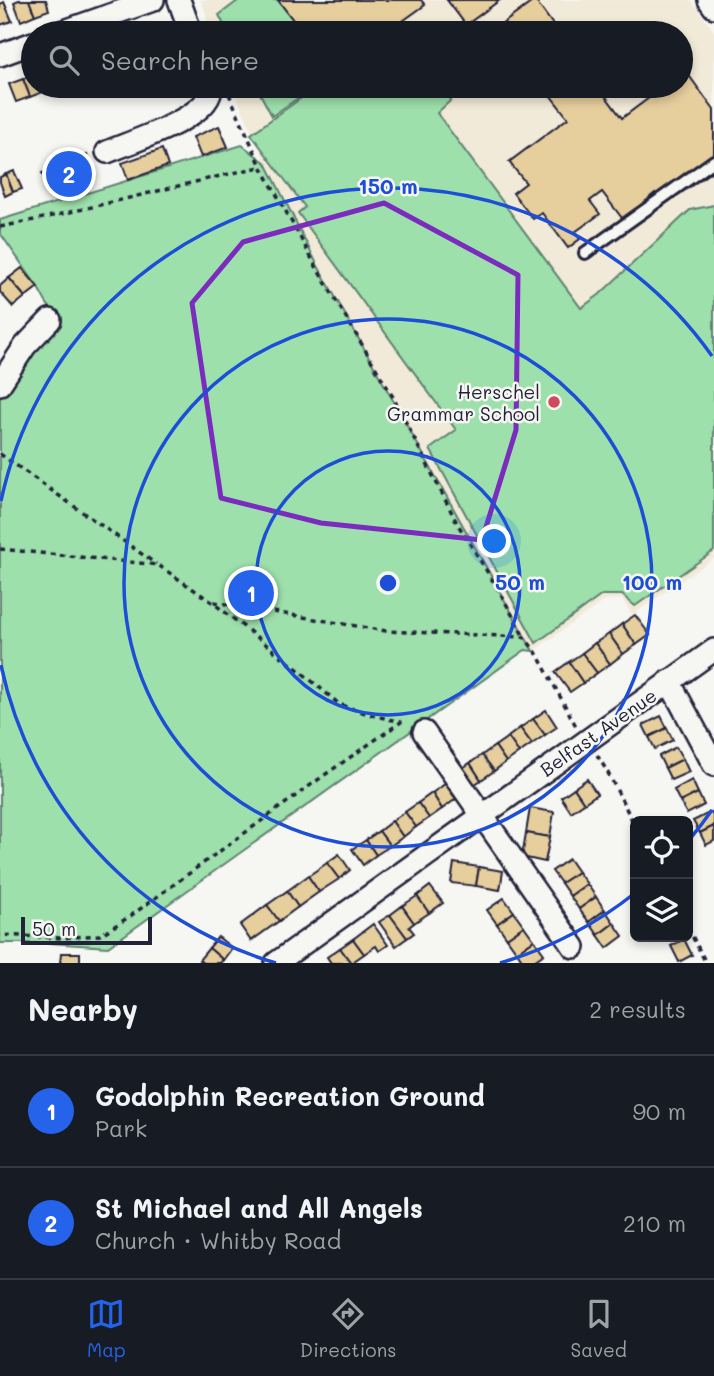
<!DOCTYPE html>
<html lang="en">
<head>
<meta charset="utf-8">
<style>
  :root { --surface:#171b24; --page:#20242c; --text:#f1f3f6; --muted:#9ea1a6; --line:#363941; --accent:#2563eb }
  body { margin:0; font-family:Mali,sans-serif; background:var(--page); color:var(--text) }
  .controls { position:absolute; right:21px; bottom:21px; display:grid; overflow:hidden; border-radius:10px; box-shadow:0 4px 10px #0003 }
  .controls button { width:63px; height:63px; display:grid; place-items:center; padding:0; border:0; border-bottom:2px solid var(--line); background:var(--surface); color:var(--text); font:35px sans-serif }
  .scale { position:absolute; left:21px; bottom:18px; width:131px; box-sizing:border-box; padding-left:7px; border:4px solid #22223b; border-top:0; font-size:19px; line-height:24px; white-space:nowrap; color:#22223b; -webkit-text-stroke:5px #f6f6f2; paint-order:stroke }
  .you { position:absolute; left:495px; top:542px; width:24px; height:24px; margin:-18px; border:5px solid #fff; border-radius:50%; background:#1a73e8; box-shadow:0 0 0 10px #1a73e833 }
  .badge { display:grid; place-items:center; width:46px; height:46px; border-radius:50%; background:var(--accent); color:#fff; font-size:23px; font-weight:700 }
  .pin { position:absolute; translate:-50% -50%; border:4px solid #fff; box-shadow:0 2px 7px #0006 }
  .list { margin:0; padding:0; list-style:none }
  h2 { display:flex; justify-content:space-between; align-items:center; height:91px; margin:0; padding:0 28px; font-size:30px }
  h2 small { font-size:23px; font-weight:400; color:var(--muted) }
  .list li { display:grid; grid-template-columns:46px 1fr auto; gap:21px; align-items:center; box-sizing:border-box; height:112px; padding:0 28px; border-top:2px solid var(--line) }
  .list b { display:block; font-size:26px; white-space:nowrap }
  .list p { margin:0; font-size:23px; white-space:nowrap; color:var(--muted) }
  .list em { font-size:23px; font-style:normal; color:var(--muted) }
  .icon { flex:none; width:38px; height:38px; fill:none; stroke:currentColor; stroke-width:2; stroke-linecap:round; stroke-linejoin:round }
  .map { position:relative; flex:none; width:714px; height:963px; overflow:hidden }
  .search { position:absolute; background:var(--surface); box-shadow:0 4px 10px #0003; left:21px; right:21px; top:21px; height:77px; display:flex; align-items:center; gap:18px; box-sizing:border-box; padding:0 24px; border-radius:38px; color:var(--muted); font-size:26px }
  .sheet { height:315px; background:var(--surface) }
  nav { display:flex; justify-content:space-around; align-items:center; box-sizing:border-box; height:98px; border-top:2px solid var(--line); background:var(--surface); font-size:19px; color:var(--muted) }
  nav a { display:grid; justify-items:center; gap:4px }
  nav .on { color:var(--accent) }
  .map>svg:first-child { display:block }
  .built { fill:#f1ead8 }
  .green { fill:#9de0ab; stroke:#608173; stroke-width:2 }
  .building { fill:#e6ce9d; stroke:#22223b; stroke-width:2 }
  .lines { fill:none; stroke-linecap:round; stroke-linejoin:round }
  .lane-casing { stroke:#22223b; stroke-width:16 }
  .street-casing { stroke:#22223b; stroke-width:26 }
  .path { stroke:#22223b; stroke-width:3.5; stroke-dasharray:5 5; stroke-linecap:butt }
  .lane { stroke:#f6f6f2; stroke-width:10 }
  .street { stroke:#f6f6f2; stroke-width:21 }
  .marked { fill:none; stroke:#7b2cbf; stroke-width:5; stroke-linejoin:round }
  .ring { fill:none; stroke:#1d4ed8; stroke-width:3.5 }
  .poi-dot { fill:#d1495b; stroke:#f6f6f2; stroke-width:2.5 }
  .labels { text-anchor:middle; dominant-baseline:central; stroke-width:5; stroke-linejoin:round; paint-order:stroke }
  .poi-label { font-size:19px; fill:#22223b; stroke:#f6f6f2; text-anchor:end }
  .street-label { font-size:19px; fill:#22223b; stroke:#f6f6f2 }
  .centre { fill:#1d4ed8; stroke:#f6f6f2; stroke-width:3.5 }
  .ring-label { font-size:21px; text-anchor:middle; font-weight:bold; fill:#1d4ed8; stroke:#f6f6f2; stroke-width:5; stroke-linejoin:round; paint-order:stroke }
</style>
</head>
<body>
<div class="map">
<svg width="714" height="963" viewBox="0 0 714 963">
  <rect width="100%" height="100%" fill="#f6f6f2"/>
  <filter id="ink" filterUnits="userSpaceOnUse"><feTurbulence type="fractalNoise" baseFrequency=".0143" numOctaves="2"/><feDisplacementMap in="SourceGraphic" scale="14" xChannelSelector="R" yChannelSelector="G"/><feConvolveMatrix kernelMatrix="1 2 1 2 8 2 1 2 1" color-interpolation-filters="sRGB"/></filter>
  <g filter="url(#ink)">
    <path class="built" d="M201 0H691L714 31V558L632 615 622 599 605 600 533 651 318 266 266 163 232 86H681V33H209L206 14Z"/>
    <g class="green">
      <path d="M239 0H278L303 33H228L219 15Z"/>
      <path d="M256 86H315L272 116Z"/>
      <path d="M318 86H441L451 100 437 113 581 308 599 295 690 210 714 205V551L635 606 622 595H602L536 643 430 449 456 430 298 213 305 207 251 134Z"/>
      <path d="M242 145 266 163 318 266 533 651 525 650 108 947 50 943H0V396L31 344 60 319 47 304 37 286 0 233V220Z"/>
    </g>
    <g class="building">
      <path d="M19 0H29L35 15 21 21 14 2Z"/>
      <path d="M29 0H46L49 10 35 15Z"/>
      <path d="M278 0H421L425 5 386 33H303Z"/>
      <path d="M447 0H500L466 25Z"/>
      <path d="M535 0 559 33H502L498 27Z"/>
      <path d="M4 2 12 21 0 25V4Z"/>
      <path d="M685 70 714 110V158L657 196 655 193 649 198 652 203 625 222 602 192 590 201 600 214 575 232 580 239 568 248 542 213 533 219 513 193 526 183 509 162 568 118 543 86H598L622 118 665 86H681V73Z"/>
      <path d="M33 74V86H40L43 92 30 97 23 79Z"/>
      <path d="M23 79 30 97 16 102 9 84Z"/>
      <path d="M219 126 228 147 201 157 193 137Z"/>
      <path d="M162 149 168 166 128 180 122 163Z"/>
      <path d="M87 155 95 176 51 194 42 173Z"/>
      <path d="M14 171 22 189 13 192 6 174Z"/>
      <path d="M6 174 13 192 5 196 0 182V177Z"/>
      <path d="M22 268 38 287 25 297 9 278Z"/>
      <path d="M9 278 25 297 13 307 0 292V286Z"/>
      <path d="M635 615 650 635 636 645 622 624Z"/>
      <path d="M622 624 636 645 623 654 609 634Z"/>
      <path d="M609 634 623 654 610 664 595 643Z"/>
      <path d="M595 643 610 664 597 673 582 653Z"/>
      <path d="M582 653 597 673 583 683 569 662Z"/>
      <path d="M569 662 583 683 570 692 555 672Z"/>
      <path d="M546 710 557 727 545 735 533 719Z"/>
      <path d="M661 716 667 728 649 737 643 725Z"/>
      <path d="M533 719 545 735 532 744 520 728Z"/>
      <path d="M520 728 532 744 519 753 508 737Z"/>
      <path d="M667 728 673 740 655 749 649 737Z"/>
      <path d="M508 737 519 753 506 762 495 746Z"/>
      <path d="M495 746 506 762 494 771 482 755Z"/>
      <path d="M676 747 683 759 665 768 659 756Z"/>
      <path d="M482 755 494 771 481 780 470 763Z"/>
      <path d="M683 759 689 772 671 780 665 768Z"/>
      <path d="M470 763 481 780 468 789 457 772Z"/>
      <path d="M587 779 597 794 584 803 574 788Z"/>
      <path d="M692 780 698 793 680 802 674 790Z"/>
      <path d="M445 784 456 799 442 809 432 793Z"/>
      <path d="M574 788 584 803 571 812 561 797Z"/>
      <path d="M432 793 442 809 429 818 418 803Z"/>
      <path d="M698 793 704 805 687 814 680 802Z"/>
      <path d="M418 803 429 818 416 827 405 812Z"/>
      <path d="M530 808 554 812 550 837 526 833Z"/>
      <path d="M405 812 416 827 403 837 392 821Z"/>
      <path d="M711 812 714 818V826L700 833 693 821Z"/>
      <path d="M392 821 403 837 390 846 379 831Z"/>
      <path d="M714 826V841L706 845 700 833Z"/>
      <path d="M379 831 390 846 376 855 366 840Z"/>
      <path d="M526 833 550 837 545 862 522 857Z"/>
      <path d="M366 840 376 855 363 865 352 849Z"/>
      <path d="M339 854 350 870 339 879 327 863Z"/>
      <path d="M569 859 578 872 561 883 552 871Z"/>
      <path d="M327 863 339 879 319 892 308 876Z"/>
      <path d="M454 863 479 867 476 886 451 883Z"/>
      <path d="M479 867 503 871 500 890 476 886Z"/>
      <path d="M578 872 587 884 570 896 561 883Z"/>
      <path d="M308 876 319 892 298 907 287 891Z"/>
      <path d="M587 884 596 897 579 909 570 896Z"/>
      <path d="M430 886 443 903 429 913 417 896Z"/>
      <path d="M287 891 298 907 279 921 267 905Z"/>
      <path d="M417 896 429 913 414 923 402 906Z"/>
      <path d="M596 897 605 910 589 922 579 909Z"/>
      <path d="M504 898 514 912 497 924 487 910Z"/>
      <path d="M267 905 279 921 251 941 240 925Z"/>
      <path d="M402 906 414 923 409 927 414 933 407 938 390 915Z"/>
      <path d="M605 910 614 923 598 935 589 922Z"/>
      <path d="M514 912 524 926 507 938 497 924Z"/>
      <path d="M390 915 407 938 396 946 379 922Z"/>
      <path d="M614 923 623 936 607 948 598 935Z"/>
      <path d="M373 924 388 945 379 951 376 946 364 954 353 939Z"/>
      <path d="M524 926 534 940 517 952 507 938Z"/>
      <path d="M218 937 232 948 223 960 209 948Z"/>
      <path d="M353 939 364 954 351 963 340 948Z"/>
      <path d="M684 939 692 955 679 962 671 946Z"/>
      <path d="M534 940 544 954 531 963H524L517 952Z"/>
      <path d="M209 948 223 960 220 963H203L199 960Z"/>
      <path d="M340 948 351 963H331L327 957Z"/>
      <path d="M61 953H80V963H60Z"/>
    </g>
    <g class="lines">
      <g class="lane-casing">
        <path id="lane" d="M585 253 714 161"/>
      </g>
      <g class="street-casing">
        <g id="street">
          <path d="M179 0 191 33"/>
          <path d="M709 0 714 7"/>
          <path d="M59 33 153 0"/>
          <path d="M0 55 33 43"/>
          <path d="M107 152C133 141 190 123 206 101 210 96 211 91 211 86"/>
          <path d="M0 384 25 346 50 320"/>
          <path d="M669 681 714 765"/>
          <path d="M424 732 574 947"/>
          <path d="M276 963 714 650"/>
        </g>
      </g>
      <g class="path">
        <path d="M229 94 261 166 318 270 393 397 457 523 501 594 524 637"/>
        <path d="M0 227C87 210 173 186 260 167"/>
        <path d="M0 454 156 564"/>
        <path d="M0 549 158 565 212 602 300 671 339 704 368 714 401 722 326 774 129 917 100 935 61 938 0 935"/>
        <path d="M214 602 386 631 524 637 536 652 576 726"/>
        <path d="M597 755 607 771 635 826"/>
        <path d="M688 928 706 963"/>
      </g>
      <use href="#lane" class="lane"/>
      <use href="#street" class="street"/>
    </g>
  </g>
  <path class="marked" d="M384 203 518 275 516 430 482 540 321 523 221 498 192 303 243 242Z"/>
  <g class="ring">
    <circle cx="388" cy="583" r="132"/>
    <circle cx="388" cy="583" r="264"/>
    <path d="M712 810A396 396 0 0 1 689 840M635 893A396 396 0 0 1 500 963M276 963A396 396 0 0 1 1 665M1 501A396 396 0 0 1 712 356"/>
  </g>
  <circle class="poi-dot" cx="554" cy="402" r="7"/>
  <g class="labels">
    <g class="poi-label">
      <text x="540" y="391">Herschel<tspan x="540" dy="22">Grammar School</tspan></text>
    </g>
    <g class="street-label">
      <text transform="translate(598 732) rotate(-35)">Belfast Avenue</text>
    </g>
  </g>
  <circle cx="388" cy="583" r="10" class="centre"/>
  <g class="ring-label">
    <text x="388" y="194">150 m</text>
    <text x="520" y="590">50 m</text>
    <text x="652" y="590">100 m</text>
  </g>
</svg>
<div class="controls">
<button><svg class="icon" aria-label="locate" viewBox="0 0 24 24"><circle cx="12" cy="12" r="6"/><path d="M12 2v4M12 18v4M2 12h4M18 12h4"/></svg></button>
<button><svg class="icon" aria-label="layers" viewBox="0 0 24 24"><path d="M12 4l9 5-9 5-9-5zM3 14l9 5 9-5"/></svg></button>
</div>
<div class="scale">50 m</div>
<div class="you"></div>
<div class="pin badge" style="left:251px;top:593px">1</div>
<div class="pin badge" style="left:69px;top:174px">2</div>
<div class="search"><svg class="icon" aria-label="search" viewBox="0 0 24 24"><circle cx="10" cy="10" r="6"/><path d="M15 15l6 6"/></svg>Search here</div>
</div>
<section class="sheet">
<h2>Nearby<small>2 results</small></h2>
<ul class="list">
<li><span class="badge">1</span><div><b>Godolphin Recreation Ground</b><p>Park</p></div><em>90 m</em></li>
<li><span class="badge">2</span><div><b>St Michael and All Angels</b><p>Church · Whitby Road</p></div><em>210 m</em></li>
</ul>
</section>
<nav>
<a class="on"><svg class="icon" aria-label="map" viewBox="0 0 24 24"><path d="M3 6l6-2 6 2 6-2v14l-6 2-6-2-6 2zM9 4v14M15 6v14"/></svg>Map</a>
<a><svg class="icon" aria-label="directions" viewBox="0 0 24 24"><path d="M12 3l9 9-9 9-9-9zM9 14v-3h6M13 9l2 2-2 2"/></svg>Directions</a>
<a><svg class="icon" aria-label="saved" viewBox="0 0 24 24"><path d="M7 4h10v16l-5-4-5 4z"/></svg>Saved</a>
</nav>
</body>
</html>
